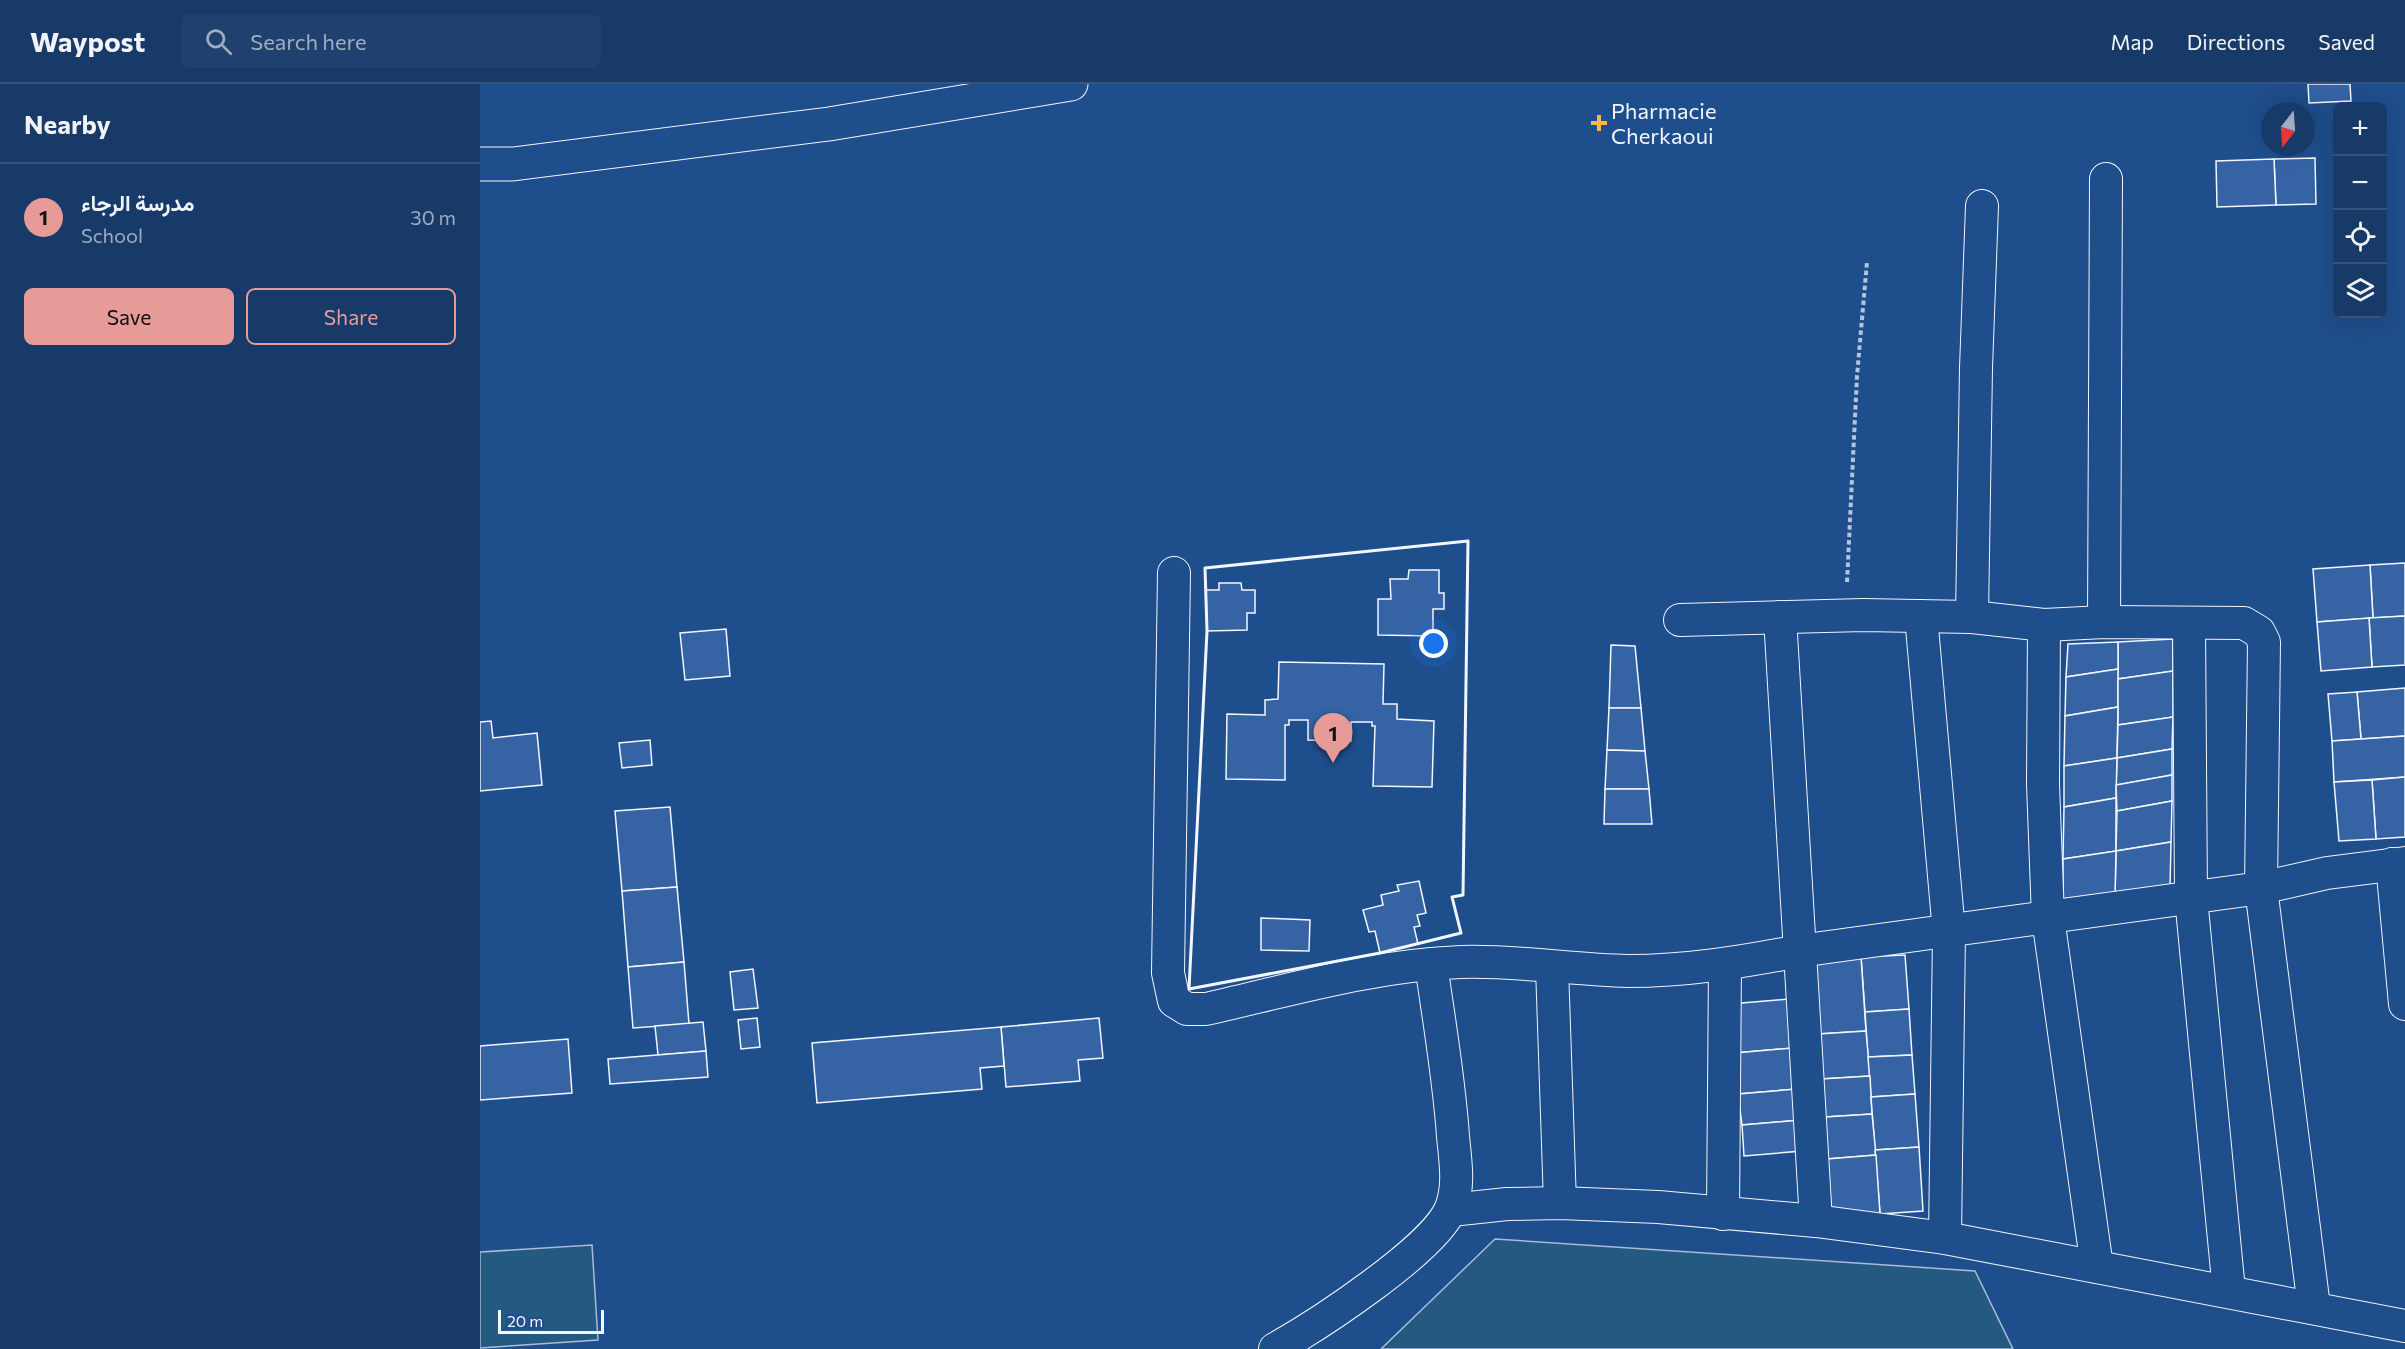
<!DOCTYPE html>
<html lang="en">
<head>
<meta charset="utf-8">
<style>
  :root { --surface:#173a69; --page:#20416f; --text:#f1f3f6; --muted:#9eadc0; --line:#36547d; --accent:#e69b98 }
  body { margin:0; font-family:Commissioner,Vazirmatn,sans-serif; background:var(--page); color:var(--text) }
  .controls { position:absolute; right:18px; top:18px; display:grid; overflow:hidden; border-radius:9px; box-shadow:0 6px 24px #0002 }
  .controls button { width:54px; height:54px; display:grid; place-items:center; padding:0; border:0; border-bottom:2px solid var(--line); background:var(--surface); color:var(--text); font:30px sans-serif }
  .compass { position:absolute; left:1781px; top:18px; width:54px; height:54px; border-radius:50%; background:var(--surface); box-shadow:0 6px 24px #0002; rotate:197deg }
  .scale { position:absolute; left:18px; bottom:15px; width:106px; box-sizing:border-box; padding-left:6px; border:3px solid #f2f6ff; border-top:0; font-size:16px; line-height:21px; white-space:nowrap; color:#f2f6ff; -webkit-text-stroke:4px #1f4e8c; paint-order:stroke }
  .you { position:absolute; left:954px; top:560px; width:21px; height:21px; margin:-15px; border:4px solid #fff; border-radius:50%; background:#1a73e8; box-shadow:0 0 0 9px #1a73e833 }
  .badge { display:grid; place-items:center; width:39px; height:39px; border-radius:50%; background:var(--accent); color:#111; font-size:20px; font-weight:700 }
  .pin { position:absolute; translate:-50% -50px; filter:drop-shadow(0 2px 3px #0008) }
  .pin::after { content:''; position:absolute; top:32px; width:21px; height:18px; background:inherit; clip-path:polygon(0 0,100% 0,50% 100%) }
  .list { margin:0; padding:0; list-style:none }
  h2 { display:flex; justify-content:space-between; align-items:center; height:78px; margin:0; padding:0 24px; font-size:26px }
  h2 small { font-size:20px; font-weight:400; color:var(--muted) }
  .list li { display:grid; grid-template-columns:39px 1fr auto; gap:18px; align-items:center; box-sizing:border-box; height:108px; padding:0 24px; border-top:2px solid var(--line) }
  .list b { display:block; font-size:22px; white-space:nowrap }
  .list p { margin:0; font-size:20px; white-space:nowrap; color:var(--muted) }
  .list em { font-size:20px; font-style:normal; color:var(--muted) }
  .actions { display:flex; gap:12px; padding:18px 24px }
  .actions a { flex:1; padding:14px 0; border:2px solid var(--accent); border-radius:9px; text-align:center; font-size:21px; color:var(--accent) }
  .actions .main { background:var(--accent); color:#111 }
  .icon { flex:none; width:33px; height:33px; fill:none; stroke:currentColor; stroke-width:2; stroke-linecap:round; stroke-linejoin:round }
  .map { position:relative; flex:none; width:1925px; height:1265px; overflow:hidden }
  header { display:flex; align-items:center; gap:36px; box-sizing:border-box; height:84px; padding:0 30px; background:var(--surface); border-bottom:2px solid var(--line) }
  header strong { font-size:28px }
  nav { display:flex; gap:33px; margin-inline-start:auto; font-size:21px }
  .search { width:420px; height:54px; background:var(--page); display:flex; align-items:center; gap:15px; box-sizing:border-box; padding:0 21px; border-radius:9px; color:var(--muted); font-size:22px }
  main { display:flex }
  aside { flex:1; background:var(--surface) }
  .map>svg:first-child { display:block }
  .green { fill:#245a82; stroke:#a8bbd7; stroke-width:1.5 }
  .building { fill:#3563a3; stroke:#f2f6ff; stroke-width:1.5 }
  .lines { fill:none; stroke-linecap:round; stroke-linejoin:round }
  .street-casing { stroke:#f2f6ff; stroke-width:34 }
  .secondary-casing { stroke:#f2f6ff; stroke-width:35 }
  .path { stroke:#b3c4dc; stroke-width:4; stroke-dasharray:4.5 3; stroke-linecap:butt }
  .street { stroke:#1f4e8c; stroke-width:32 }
  .secondary { stroke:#1f4e8c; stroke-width:33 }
  .wall { stroke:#f2f6ff; stroke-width:3 }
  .poi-dot { fill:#ffb74d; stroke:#1f4e8c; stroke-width:2 }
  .labels { text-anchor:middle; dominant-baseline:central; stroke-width:4.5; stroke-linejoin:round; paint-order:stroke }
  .poi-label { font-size:22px; fill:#f2f6ff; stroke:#1f4e8c; text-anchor:start }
</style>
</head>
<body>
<header>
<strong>Waypost</strong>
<div class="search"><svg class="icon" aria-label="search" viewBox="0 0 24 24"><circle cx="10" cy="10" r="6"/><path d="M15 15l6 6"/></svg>Search here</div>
<nav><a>Map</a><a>Directions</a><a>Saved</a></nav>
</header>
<main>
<aside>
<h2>Nearby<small></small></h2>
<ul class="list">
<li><span class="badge">1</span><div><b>مدرسة الرجاء</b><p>School</p></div><em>30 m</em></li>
</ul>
<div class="actions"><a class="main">Save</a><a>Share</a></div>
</aside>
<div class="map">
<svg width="1925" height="1265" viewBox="0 0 1925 1265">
  <rect width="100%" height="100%" fill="#1f4e8c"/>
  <g class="green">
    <path d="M1015 1155 1495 1187 1533 1265H901Z"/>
    <path d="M112 1161 118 1256 0 1264V1168Z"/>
  </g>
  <g class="building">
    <path d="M1828 0H1870L1871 17 1829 19Z"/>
    <path d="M1835 74 1836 120 1796 121 1794 75Z"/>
    <path d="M1794 75 1796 121 1737 123 1736 77Z"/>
    <path d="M1925 479V532L1893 534 1890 481Z"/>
    <path d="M1890 481 1893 534 1837 538 1833 485Z"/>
    <path d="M929 486H959V509H964V525H953V552L898 551V515H911L910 495H928Z"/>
    <path d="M739 499H761L762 506H775V529H767V546L727 547 726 506H739Z"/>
    <path d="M1925 532V581L1892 583 1889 534Z"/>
    <path d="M1889 534 1892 583 1841 587 1837 538Z"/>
    <path d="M246 545 250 592 205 596 200 549Z"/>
    <path d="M1693 555V587L1638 595V558Z"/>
    <path d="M1638 558V585L1586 593 1588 560Z"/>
    <path d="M1131 561 1155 562 1161 624H1129Z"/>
    <path d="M799 578 904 580 903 620H917V635L954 637 952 703 893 702 895 642H892V638H871V657L828 656V636H809V641H805V696L746 695 747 630 785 631V616L798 615Z"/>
    <path d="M1638 585V623L1585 632 1586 593Z"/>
    <path d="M1693 587V633L1638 641V595Z"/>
    <path d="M1925 604V652L1881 655 1877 608Z"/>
    <path d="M1877 608 1881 655 1852 657 1848 610Z"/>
    <path d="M1638 623 1637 674 1584 682 1585 632Z"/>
    <path d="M1129 624H1161L1165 667 1127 666Z"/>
    <path d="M1693 633 1692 665 1637 674 1638 641Z"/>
    <path d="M11 637 13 654 57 649 62 701 0 707V638Z"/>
    <path d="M1925 652V693L1854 698 1852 657Z"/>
    <path d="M170 656 172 681 142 684 139 659Z"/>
    <path d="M1692 665V691L1636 701 1637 674Z"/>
    <path d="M1127 666 1165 667 1169 705H1125Z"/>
    <path d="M1637 674 1636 714 1584 723V682Z"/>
    <path d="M1692 691V717L1637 727 1636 701Z"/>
    <path d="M1925 693V753L1896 755 1892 696Z"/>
    <path d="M1892 696 1896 755 1859 757 1854 698Z"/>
    <path d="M1125 705H1169L1172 740H1124Z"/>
    <path d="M1636 714V767L1583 775 1584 723Z"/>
    <path d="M1692 717 1691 758 1636 767 1637 727Z"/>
    <path d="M190 723 197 803 142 807 135 727Z"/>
    <path d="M1691 758 1690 804 1635 812 1636 767Z"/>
    <path d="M1636 767 1635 812 1583 821V775Z"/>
    <path d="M939 797 946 829 937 831 940 842 934 843 938 860 900 869 895 847 889 848 883 826 903 821 901 811 919 807 917 801Z"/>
    <path d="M197 803 204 878 148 883 142 807Z"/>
    <path d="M781 834 830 836 829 867 781 866Z"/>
    <path d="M1425 871 1429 925 1385 928 1381 873Z"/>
    <path d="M1381 873 1386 947 1338 950 1333 877Z"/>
    <path d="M204 878 209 940 153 944 148 883Z"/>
    <path d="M273 885 278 924 254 926 250 888Z"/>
    <path d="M1309 915 1313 964 1255 969 1250 920Z"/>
    <path d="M1429 925 1432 971 1388 973 1385 928Z"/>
    <path d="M277 934 280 963 261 965 258 936Z"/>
    <path d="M619 934 623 974 598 976 600 997 526 1003 521 943Z"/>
    <path d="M223 938 226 967 178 971 175 942Z"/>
    <path d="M521 943 524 982 500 984 502 1005 337 1019 332 959Z"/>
    <path d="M1386 947 1390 992 1341 995 1338 950Z"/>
    <path d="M88 955 92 1009 0 1016V962Z"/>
    <path d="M1313 964 1317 1005 1258 1010 1255 969Z"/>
    <path d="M226 967 228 993 130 1000 128 975Z"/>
    <path d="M1432 971 1435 1010 1391 1013 1388 973Z"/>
    <path d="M1390 992 1392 1030 1345 1033 1341 995Z"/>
    <path d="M1317 1005 1320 1036 1262 1041 1258 1010Z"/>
    <path d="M1435 1010 1439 1063 1395 1066 1391 1013Z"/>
    <path d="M1392 1030 1396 1071 1347 1075 1345 1033Z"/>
    <path d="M1320 1036 1322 1067 1264 1072 1262 1041Z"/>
    <path d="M1439 1063 1443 1127 1400 1130 1395 1066Z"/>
    <path d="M1396 1071 1400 1130 1352 1134 1347 1075Z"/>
  </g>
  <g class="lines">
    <g class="street-casing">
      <g id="street">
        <path d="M694 489 688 889 694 917 707 925H726C810 906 895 881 981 878 1036 876 1093 886 1148 887 1206 887 1262 878 1319 867L1781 804 1847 789 1925 779"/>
        <path d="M1441 532 1469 848 1465 1154"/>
        <path d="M1300 533 1336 1137"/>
        <path d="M1492 533 1496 284 1502 122"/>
        <path d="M1200 536 1383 531 1492 533 1564 541 1624 538 1764 539 1779 548 1784 558 1781 804 1834 1223"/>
        <path d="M1624 538 1626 95"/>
        <path d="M1709 539 1711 814 1749 1207"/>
        <path d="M1564 541 1563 700 1568 834 1617 1183"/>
        <path d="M1912 780 1925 920"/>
        <path d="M1072 883 1080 1119"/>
        <path d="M971 1126 1027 1120 1080 1119 1178 1123 1336 1137 1465 1154 1925 1242"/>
        <path d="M1243 1130 1245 881"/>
        <path d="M795 1265C836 1242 955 1165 971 1124 980 1101 975 1075 973 1052 969 994 959 937 951 880"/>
      </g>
    </g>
    <g class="secondary-casing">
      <path id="secondary" d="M0 80H33L349 40 591 0"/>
    </g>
    <path class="path" d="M1367 498 1377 292 1387 178"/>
    <use href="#street" class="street"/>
    <use href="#secondary" class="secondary"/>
    <path class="wall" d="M988 457 983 811 972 813 981 849 900 869 709 905 727 547 725 484Z"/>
  </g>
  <path class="poi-dot" d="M1116 30h6v6h6v6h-6v6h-6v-6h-6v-6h6z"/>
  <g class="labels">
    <g class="poi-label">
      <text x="1131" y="26">Pharmacie<tspan x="1131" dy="25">Cherkaoui</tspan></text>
    </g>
  </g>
</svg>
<div class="controls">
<button>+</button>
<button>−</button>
<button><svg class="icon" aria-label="locate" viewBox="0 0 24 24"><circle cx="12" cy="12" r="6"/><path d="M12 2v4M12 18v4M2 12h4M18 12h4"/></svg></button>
<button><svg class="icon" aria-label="layers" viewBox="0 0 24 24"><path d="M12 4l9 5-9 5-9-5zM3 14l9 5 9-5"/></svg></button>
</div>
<svg class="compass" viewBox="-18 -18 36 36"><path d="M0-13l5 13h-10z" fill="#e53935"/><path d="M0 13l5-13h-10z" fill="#9eadc0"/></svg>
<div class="scale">20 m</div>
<div class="you"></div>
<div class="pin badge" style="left:853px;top:679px">1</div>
</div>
</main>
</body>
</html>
